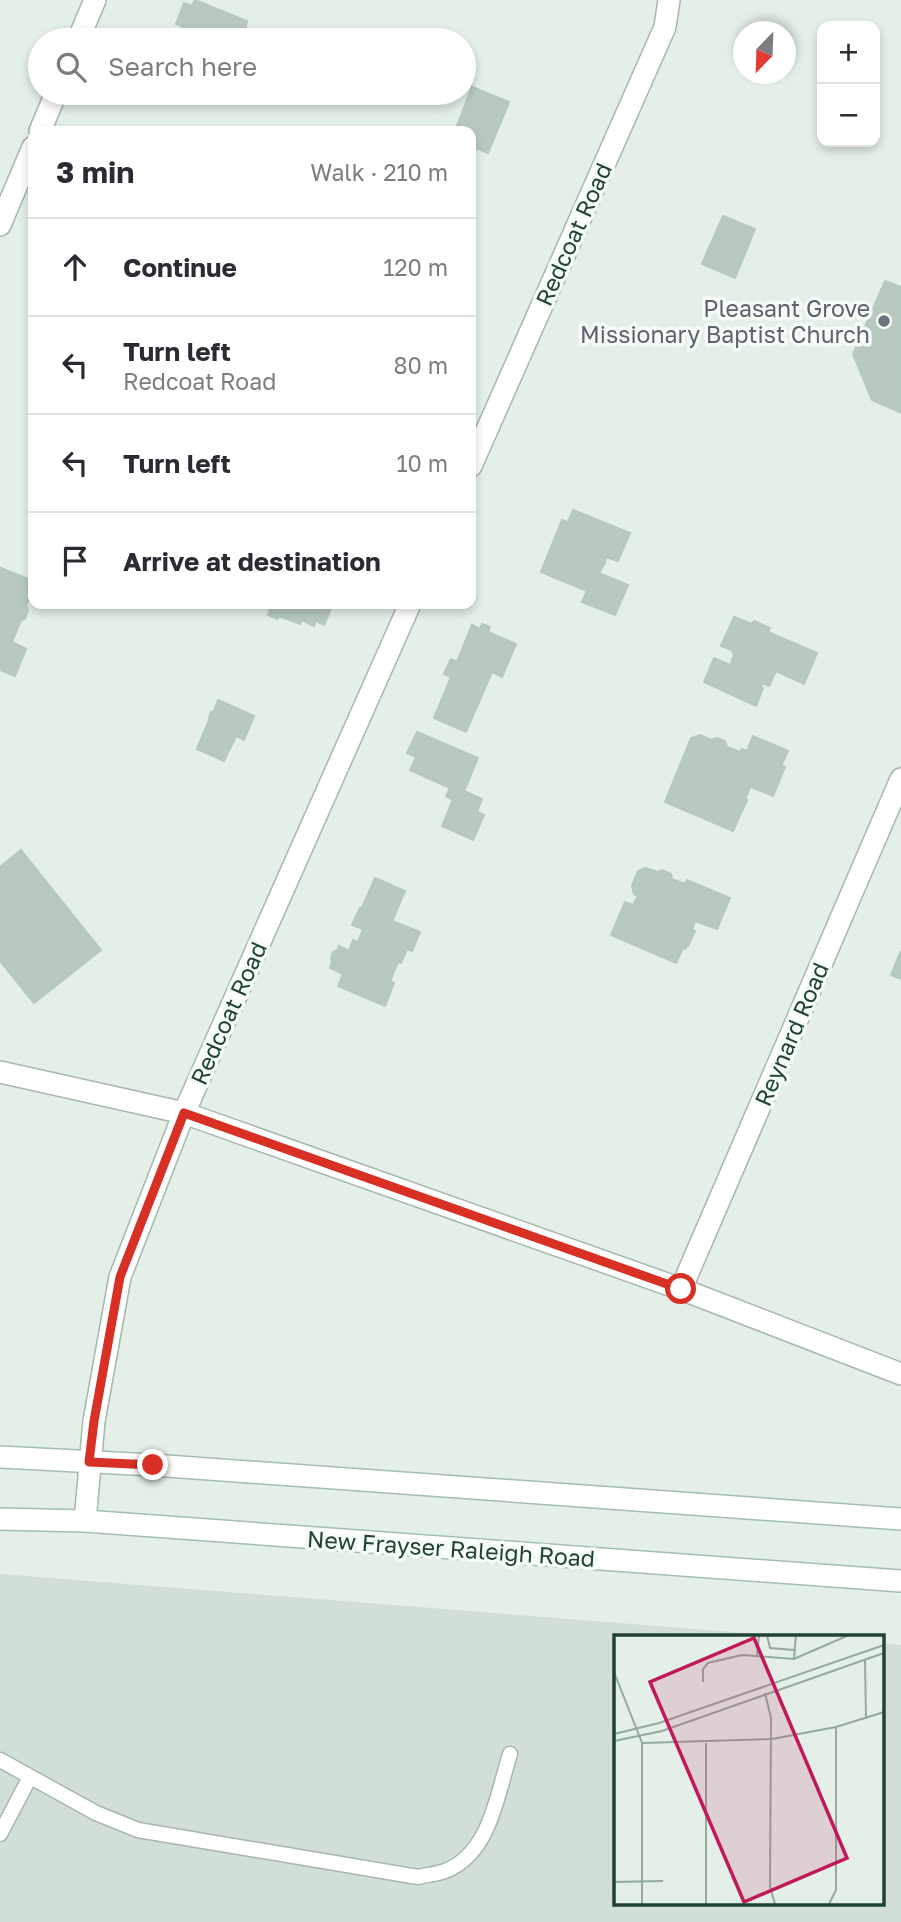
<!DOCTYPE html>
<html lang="en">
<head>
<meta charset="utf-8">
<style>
  :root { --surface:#fff; --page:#f7f7f7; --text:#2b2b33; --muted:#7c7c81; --line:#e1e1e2 }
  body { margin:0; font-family:"Golos Text",sans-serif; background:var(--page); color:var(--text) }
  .controls { position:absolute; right:21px; top:21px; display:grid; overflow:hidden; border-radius:14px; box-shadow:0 4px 10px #0003 }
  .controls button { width:63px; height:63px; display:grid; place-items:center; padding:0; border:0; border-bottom:2px solid var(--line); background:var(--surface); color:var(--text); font:35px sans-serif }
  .compass { position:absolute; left:733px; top:21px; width:63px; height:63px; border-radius:50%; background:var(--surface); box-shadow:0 4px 10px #0003; rotate:203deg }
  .stop { position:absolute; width:21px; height:21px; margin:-16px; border:5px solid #d93025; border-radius:50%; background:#fff }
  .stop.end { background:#d93025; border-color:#fff; box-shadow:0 2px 7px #0008 }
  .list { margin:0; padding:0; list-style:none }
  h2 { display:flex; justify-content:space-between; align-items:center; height:91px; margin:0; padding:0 28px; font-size:30px }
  h2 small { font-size:23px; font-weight:400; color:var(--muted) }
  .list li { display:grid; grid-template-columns:46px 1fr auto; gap:21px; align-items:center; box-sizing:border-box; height:98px; padding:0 28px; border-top:2px solid var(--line) }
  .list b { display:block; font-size:26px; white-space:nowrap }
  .list p { margin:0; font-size:23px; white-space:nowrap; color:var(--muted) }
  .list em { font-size:23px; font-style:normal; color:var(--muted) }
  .icon { flex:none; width:38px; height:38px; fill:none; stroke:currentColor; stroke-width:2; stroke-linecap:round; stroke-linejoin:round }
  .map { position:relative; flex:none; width:901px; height:1922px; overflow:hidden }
  .search { position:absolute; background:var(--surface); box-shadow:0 4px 10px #0003; left:28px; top:28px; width:448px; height:77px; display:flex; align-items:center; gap:18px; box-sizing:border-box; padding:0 24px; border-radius:38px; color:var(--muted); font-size:26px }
  .panel { position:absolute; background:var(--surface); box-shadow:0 4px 10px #0003; left:28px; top:126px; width:448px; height:483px; border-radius:14px }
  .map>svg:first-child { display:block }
  .built { fill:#d1dfd6 }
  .building { fill:#b8cac0; stroke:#b5c9bd; stroke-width:2 }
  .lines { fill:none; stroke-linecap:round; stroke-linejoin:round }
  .lane-casing { stroke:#a5b8ad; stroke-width:17 }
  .street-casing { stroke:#a5b8ad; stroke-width:24 }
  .secondary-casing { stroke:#a3bfb0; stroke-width:24 }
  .lane { stroke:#fff; stroke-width:14 }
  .street { stroke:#fff; stroke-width:21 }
  .secondary { stroke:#fff; stroke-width:21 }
  .route { stroke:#d93025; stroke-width:9 }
  .worship-dot { fill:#6b7280; stroke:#f5fbf6; stroke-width:2.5 }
  .labels { text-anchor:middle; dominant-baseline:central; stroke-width:7; stroke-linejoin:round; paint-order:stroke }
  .street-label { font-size:23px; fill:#204333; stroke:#f5fbf6 }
  .worship-label { font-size:23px; fill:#5b616d; stroke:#f5fbf6; text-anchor:end }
  .inset-road { fill:none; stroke:#95aa9f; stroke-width:2 }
  .view { fill:#c2185b; fill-opacity:0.15; stroke:#c2185b; stroke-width:3.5 }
  .inset-edge { fill:none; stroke:#204333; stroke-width:3.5 }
</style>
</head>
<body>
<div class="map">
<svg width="901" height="1922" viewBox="0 0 901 1922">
  <rect width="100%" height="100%" fill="#e3efe7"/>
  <path class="built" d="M0 1574 797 1637H616V1903H882V1643L901 1645V1922H0Z"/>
  <g class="building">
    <path d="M195 0 247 21 245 31H244L240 40H193L179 35 182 26 176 24 184 3 192 6Z"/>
    <path d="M472 87 509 102 488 153 471 146V131H455Z"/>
    <path d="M723 216 755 229 735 278 702 264Z"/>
    <path d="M885 281 901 287V413L872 400 853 354Z"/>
    <path d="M573 510 630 533 618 561 606 557 605 563 599 573 628 585 615 615 582 602 587 591 541 572 562 520 568 522Z"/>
    <path d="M1 568 33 581V588L26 606 28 610 25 619 21 620 12 642 26 649 15 676 0 670Z"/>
    <path d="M260 604H333L324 625 316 621 314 626 302 620 300 624 279 616 278 619 268 615 270 610Z"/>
    <path d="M734 617 752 624 754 621 770 628 768 632 817 653 804 684 776 671 769 686 762 683 761 687 763 688 756 706 704 682 714 658 730 665 734 655 732 650 721 646Z"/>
    <path d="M482 624 490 627 488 632 516 644 502 677 492 672 466 732 434 718 451 677 444 674 451 659 457 662 472 625 480 629Z"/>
    <path d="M218 700 254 716 244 740 236 736 224 761 197 749 210 718H209L211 712 213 713Z"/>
    <path d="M417 732 478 758 464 791 482 799 477 812 484 815 473 840 442 826 453 800 446 796 450 788 410 770 416 757 407 753Z"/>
    <path d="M700 735 711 740 717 738 725 741 727 747 740 752 742 749 747 751 753 736 788 751 781 766 785 767 773 796 749 786 750 787 745 799 747 800 733 831 665 802 691 738Z"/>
    <path d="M21 850 101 950 34 1003 0 961V867Z"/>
    <path d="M646 868 657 872 662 870 671 874 672 879 685 884 687 880 730 898 717 929 695 921 692 930 695 931 688 946H687L685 949 683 948 676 963 611 935 625 902 633 905 638 896 634 894 632 886 638 871Z"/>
    <path d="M375 878 405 891 392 921 420 932 412 951 407 949 401 963 398 962 390 981 394 983 385 1006 338 986 343 974 330 968 332 962 331 958 333 952 338 950 339 946 349 951 353 940 358 942 363 929 352 925 360 908H362Z"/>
    <path d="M901 951V979L891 975Z"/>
  </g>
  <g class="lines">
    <g class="lane-casing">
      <g id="lane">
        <path d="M0 1760 96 1813 138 1830 418 1877C426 1875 437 1874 445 1871 490 1854 497 1795 510 1754"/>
        <path d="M0 1834 30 1777"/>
      </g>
    </g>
    <g class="street-casing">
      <g id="street">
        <path d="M78 40 95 0"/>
        <path d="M40 131 56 93"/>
        <path d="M0 225 33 147"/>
        <path d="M471 466 665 27 669 0"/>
        <path d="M0 1072 184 1113 681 1289 901 1374"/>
        <path d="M681 1289 901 779"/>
        <path d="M85 1521 94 1421 120 1277 184 1113 410 604"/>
      </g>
    </g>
    <g class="secondary-casing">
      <g id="secondary">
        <path d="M0 1457 153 1465 901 1519"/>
        <path d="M0 1519 85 1521 901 1581"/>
      </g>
    </g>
    <use href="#lane" class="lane"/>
    <use href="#street" class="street"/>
    <use href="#secondary" class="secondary"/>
  </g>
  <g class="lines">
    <path class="route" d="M153 1465 89 1462 94 1421 120 1277 184 1113 681 1289"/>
  </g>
  <circle class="worship-dot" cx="884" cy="321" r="7"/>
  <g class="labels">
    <g class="street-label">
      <text transform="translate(573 234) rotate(-66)">Redcoat Road</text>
      <text transform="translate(228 1013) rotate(-66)">Redcoat Road</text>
      <text transform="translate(791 1034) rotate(-67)">Reynard Road</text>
      <text transform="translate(451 1548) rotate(4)">New Frayser Raleigh Road</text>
    </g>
    <g class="worship-label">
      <text x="870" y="308">Pleasant Grove<tspan x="870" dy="26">Missionary Baptist Church</tspan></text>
    </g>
  </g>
  <g transform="translate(614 1635)">
    <rect width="270" height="270" fill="#e3efe7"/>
    <path class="inset-road" d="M153 0 156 13 180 15M143 21 145 0M180 24 182 0M251 25 252 84M0 37 28 108V269M89 47V34L94 28 128 20 180 24 235 0M151 58 157 83 156 252 161 269M0 99 45 88 270 10M0 106 48 96 270 18M28 108 158 104 222 92 270 77M0 247 49 246M92 269V108M215 269 222 255V92"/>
    <path class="view" d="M140 3 233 223 130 267 36 47Z"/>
    <rect width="270" height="270" class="inset-edge"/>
  </g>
</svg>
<div class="controls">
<button>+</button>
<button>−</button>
</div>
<svg class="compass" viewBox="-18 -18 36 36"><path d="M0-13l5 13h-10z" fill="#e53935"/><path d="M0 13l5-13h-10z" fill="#7c7c81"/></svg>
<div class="stop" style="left:681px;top:1289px"></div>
<div class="stop end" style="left:153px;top:1465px"></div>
<div class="search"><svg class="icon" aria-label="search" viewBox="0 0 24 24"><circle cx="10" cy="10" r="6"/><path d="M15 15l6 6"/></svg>Search here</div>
<section class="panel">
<h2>3 min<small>Walk · 210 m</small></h2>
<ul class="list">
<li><svg class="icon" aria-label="ahead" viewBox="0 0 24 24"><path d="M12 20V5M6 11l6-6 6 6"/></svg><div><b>Continue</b></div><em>120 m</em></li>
<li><svg class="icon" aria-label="left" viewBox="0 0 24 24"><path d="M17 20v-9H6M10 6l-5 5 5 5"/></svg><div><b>Turn left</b><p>Redcoat Road</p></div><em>80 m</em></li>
<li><svg class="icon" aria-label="left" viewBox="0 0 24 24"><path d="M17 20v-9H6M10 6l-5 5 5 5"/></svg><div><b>Turn left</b></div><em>10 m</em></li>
<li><svg class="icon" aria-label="arrive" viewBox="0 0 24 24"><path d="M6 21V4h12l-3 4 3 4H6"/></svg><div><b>Arrive at destination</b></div></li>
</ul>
</section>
</div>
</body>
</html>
